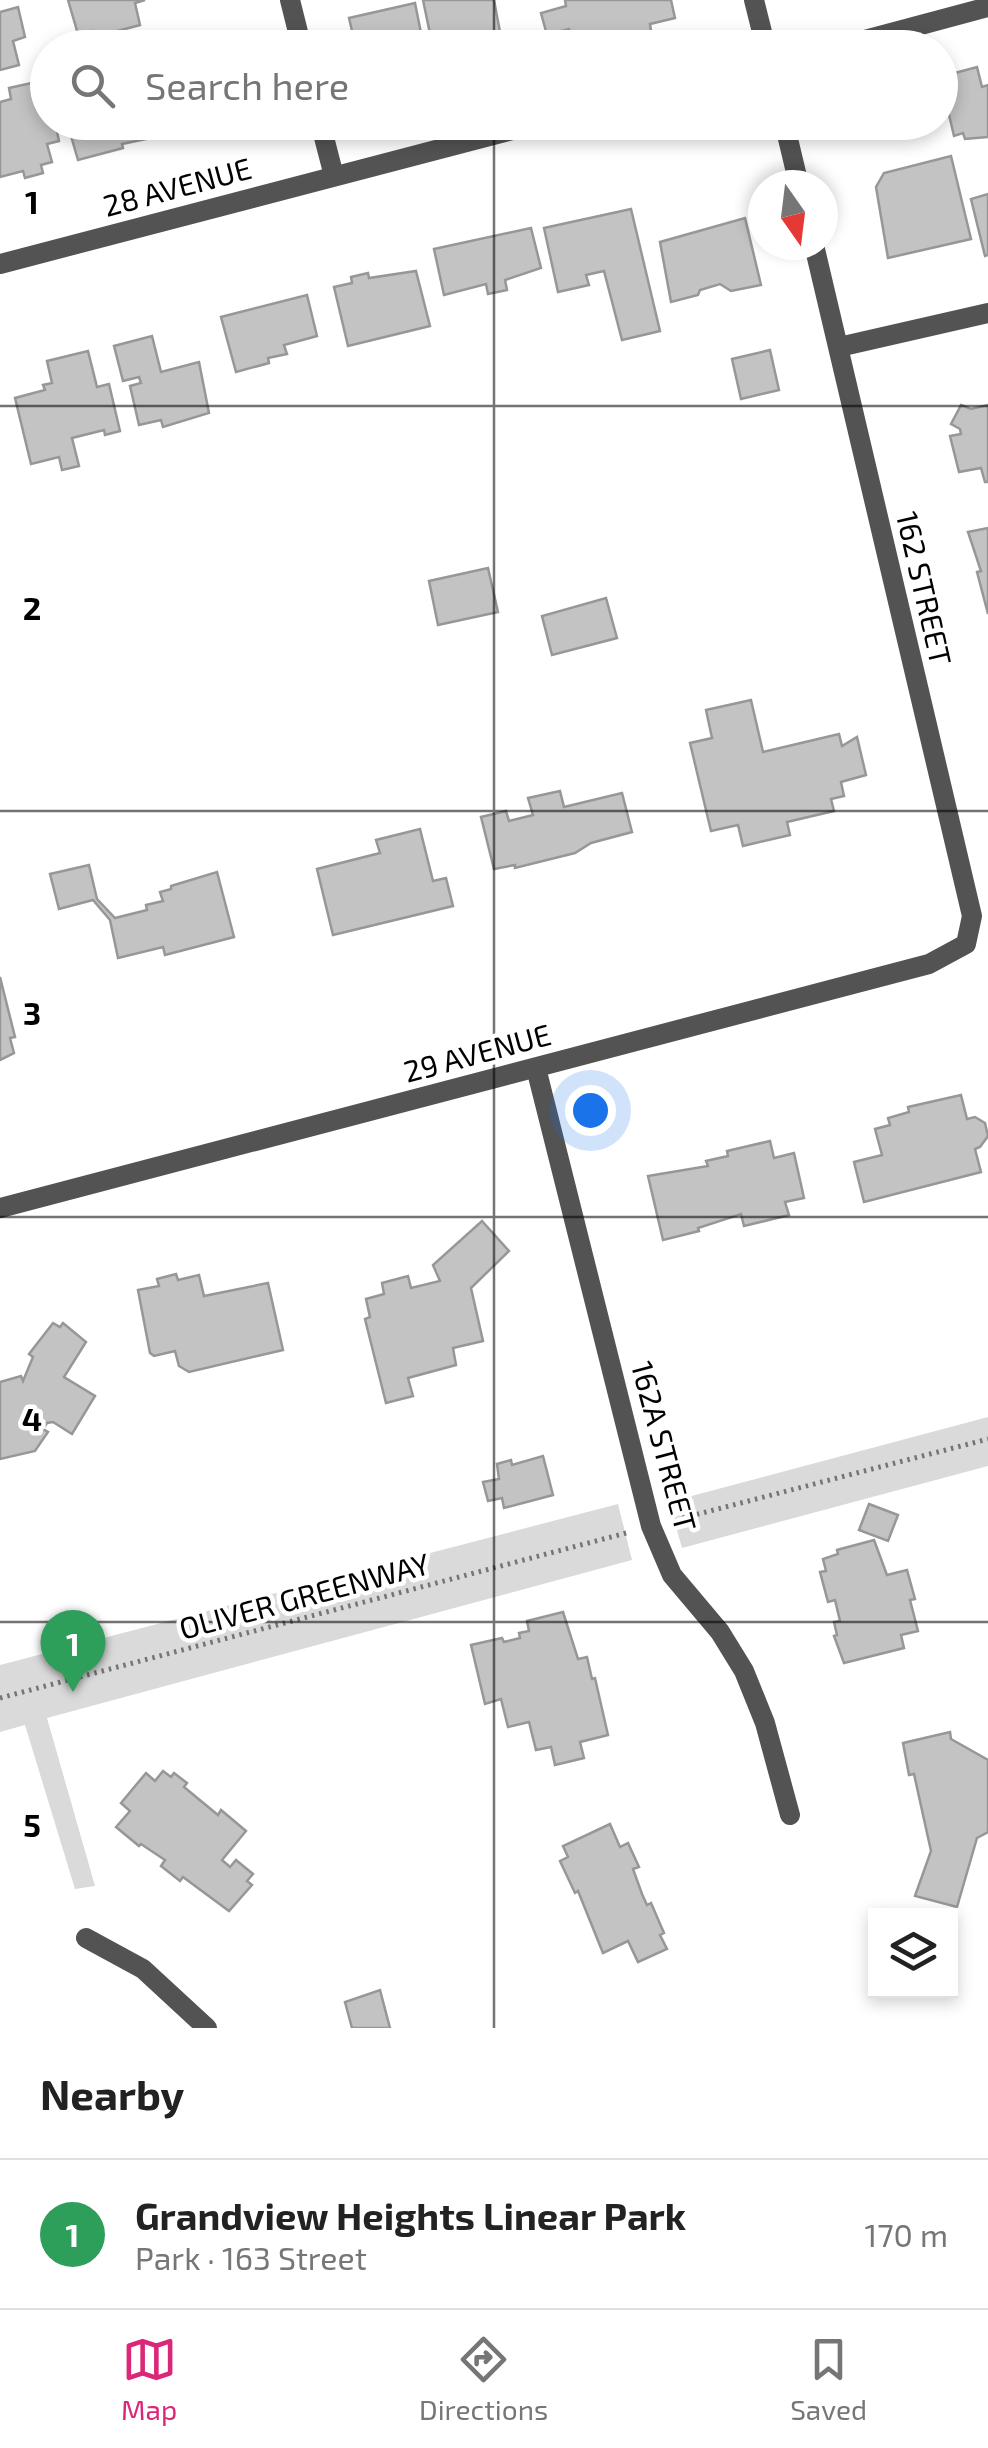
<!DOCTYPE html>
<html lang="en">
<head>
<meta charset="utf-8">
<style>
  :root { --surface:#fff; --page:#f6f6f6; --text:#222; --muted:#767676; --line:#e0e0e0; --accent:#db2777 }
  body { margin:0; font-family:"Exo 2",sans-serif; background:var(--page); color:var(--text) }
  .controls { position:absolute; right:30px; bottom:30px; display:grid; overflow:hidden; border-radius:0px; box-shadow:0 5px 15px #0003 }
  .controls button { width:90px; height:90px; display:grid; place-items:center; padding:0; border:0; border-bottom:2px solid var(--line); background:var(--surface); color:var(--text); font:50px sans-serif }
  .compass { position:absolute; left:748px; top:170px; width:90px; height:90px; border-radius:50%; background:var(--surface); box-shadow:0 5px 15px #0003; rotate:166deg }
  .you { position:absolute; left:590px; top:1110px; width:35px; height:35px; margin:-25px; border:8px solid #fff; border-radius:50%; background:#1a73e8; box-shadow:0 0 0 15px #1a73e833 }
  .badge { display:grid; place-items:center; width:65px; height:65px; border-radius:50%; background:var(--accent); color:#fff; font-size:32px; font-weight:700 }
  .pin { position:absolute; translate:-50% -82px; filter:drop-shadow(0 2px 5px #0008) }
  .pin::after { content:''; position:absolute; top:52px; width:35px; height:30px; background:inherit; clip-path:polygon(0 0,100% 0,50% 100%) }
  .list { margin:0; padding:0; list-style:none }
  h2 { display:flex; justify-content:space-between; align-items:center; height:130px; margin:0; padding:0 40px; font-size:42px }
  h2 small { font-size:32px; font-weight:400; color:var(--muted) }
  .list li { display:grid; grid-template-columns:65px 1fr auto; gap:30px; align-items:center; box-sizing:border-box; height:150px; padding:0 40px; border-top:2px solid var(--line) }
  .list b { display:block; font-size:38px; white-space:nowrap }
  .list p { margin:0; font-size:32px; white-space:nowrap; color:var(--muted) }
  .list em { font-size:32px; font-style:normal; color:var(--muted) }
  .icon { flex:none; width:55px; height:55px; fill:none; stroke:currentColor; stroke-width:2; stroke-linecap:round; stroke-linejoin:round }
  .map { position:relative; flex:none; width:988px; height:2028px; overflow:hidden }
  .search { position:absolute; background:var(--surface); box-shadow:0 5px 15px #0003; left:30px; right:30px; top:30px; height:110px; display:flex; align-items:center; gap:25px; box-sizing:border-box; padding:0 35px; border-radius:55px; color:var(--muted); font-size:38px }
  .sheet { height:280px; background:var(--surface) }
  nav { display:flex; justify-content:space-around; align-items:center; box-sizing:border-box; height:140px; border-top:2px solid var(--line); background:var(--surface); font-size:28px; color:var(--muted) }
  nav a { display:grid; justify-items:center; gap:5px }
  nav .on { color:var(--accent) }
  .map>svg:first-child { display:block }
  .green { fill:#dadada }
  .building { fill:#c3c3c3; stroke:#979797; stroke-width:2.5 }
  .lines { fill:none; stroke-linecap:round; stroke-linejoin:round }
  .path { stroke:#757575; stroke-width:5; stroke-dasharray:2.5 5; stroke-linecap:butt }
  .minor { stroke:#535353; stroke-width:20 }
  .tertiary { stroke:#535353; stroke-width:20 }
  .grid { fill:none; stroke:#000; stroke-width:2.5; stroke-opacity:0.55 }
  .labels { text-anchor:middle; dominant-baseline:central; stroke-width:9; stroke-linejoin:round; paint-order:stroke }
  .street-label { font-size:30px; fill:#000; stroke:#fff }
  .grid-label { font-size:32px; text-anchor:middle; font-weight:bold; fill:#000; stroke:#fff; stroke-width:9; stroke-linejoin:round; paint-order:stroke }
</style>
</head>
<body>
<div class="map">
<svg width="988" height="2028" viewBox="0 0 988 2028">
  <rect width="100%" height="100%" fill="#fff"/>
  <g class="green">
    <path d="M988 1417V1466L682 1548 669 1502Z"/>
    <path d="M618 1504 632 1560 47 1718 95 1886 75 1889 25 1725 0 1732V1665Z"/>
  </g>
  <g class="building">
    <path d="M68 0H145L135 3 140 25 95 37 93 31 78 34Z"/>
    <path d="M423 0H494L503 48H433Z"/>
    <path d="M565 0H671L675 18 650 24 651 31 601 44 600 39 574 46 569 29 547 35 541 13 566 6Z"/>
    <path d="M415 3 424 48H356L349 18Z"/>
    <path d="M18 7 25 37 13 41 19 65 0 70V12Z"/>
    <path d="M977 67 982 87 988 85V137L965 139 963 133 954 136 940 77Z"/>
    <path d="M45 80 48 122H55L59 141 47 144 52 162 41 165 43 173 25 178 23 171 0 177V102L11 99 9 88Z"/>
    <path d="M67 122H167L170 134 122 144 123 148 78 160Z"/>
    <path d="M175 122H222L178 134Z"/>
    <path d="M951 156 971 239 888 258 876 187 884 173Z"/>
    <path d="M988 194V255L985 256 971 199Z"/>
    <path d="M631 209 660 331 622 340 604 271 586 275 589 285 558 292 544 228Z"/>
    <path d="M745 218 761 285 731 291 720 284 700 290 698 295 671 302 660 242Z"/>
    <path d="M531 228 541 268 505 280 507 290 488 294 486 284 444 295 434 249Z"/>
    <path d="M416 271 430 326 348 346 334 287 352 283 351 277 368 273 369 278Z"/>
    <path d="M307 295 317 336 284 345 287 354 268 358 269 363 236 372 221 317Z"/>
    <path d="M152 336 161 372 199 362 209 413 163 427 161 420 139 425 130 386 141 383 139 377 123 381 114 346Z"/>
    <path d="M770 350 779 390 741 399 732 359Z"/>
    <path d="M88 351 97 387 109 384 120 431 105 435 104 430 72 438 79 466 62 470 59 457 31 464 15 398 45 390 43 385 52 383 47 361Z"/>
    <path d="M961 405 971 409 988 405V482H985L981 468 959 472 950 436 961 434 960 429 951 424Z"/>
    <path d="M988 528V614L977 572 981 571 968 532Z"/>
    <path d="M488 568 498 612 438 625 429 581Z"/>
    <path d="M606 598 617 638 552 655 542 616Z"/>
    <path d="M751 700 763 752 839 734 842 746 857 737 866 775 841 782 844 796 831 799 834 811 787 822 790 835 743 846 738 825 711 831 690 743 712 738 706 710Z"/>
    <path d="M560 791 564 807 622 793 632 832 591 843 575 853 515 868V865L494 869 481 817 506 811 509 821 533 815 528 798Z"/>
    <path d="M420 829 433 881 446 878 453 906 333 935 317 869 380 853 376 840Z"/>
    <path d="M89 865 97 899 115 918 147 910 146 905 163 901 160 892 171 889V886L217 872 234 937 165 955 163 947 118 958 110 920 93 900 59 909 50 874Z"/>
    <path d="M0 977 15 1037 10 1038 14 1053 0 1060Z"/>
    <path d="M961 1095 967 1119 975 1117 985 1123 988 1136 980 1147 975 1149 981 1172 864 1202 854 1162 882 1155 875 1129 890 1125 888 1118 909 1112 908 1107Z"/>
    <path d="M770 1141 774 1158 794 1153 804 1198 785 1202 789 1215 744 1226 741 1214 698 1228 699 1231 663 1240 648 1176 708 1166 706 1161 728 1156 727 1151Z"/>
    <path d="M482 1221 509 1251 471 1288 483 1341 453 1348 456 1365 408 1378 413 1396 386 1403 365 1319 370 1317 366 1299 384 1294 382 1283 408 1276 411 1288 440 1281 433 1265Z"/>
    <path d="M176 1274 178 1280 199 1275 204 1296 268 1283 283 1350 189 1372 179 1366 175 1351 154 1356 150 1353 138 1290 159 1286 157 1279Z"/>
    <path d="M53 1323 60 1327 63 1323 86 1342 64 1377 95 1396 72 1434 53 1422 47 1423 43 1429 48 1432 35 1451 0 1459V1382L21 1376 23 1381 33 1357 29 1354Z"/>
    <path d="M543 1456 553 1495 504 1508 502 1498 488 1501 483 1482 499 1479 497 1464 511 1460 512 1465Z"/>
    <path d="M869 1504 898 1515 888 1541 859 1530Z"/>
    <path d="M874 1540 887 1575 907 1570 915 1599 910 1600 918 1631 901 1635 904 1648 844 1663 834 1636 837 1635 834 1622 840 1621 835 1600 828 1602 820 1572 826 1571 823 1559 838 1554 837 1550Z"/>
    <path d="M563 1612 578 1659 587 1657 592 1679 595 1678 608 1735 580 1742 584 1758 555 1765 551 1747 536 1750 529 1722 508 1727 501 1699 485 1704 471 1645 502 1638 504 1642 520 1638 519 1633 529 1631 527 1621Z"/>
    <path d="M950 1732 951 1739 988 1760V1832L977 1838 957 1907 915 1896 931 1851 914 1774 909 1775 903 1743Z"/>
    <path d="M163 1771 171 1777 174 1773 187 1783 184 1787 218 1815 221 1810 246 1831 222 1860 230 1867 236 1860 253 1874 247 1881 252 1885 229 1911 183 1877 180 1881 161 1866 165 1860 141 1844 139 1846 116 1827 130 1811 121 1803 146 1773 155 1781Z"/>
    <path d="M610 1824 620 1847 628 1843 639 1867 633 1869 642 1894 647 1905 651 1903 664 1933 660 1935 667 1949 638 1962 628 1941 603 1953 578 1891 575 1893 560 1861 568 1857 563 1846Z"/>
    <path d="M380 1990 390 2028H352L345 2002Z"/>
  </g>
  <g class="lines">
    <g class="path">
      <path d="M675 1520 988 1439"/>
      <path d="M0 1698 630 1532"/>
    </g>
    <g class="minor">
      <path d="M290 0 302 48"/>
      <path d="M754 0 766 48"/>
      <path d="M320 122 334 176"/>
      <path d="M784 122 799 185"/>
      <path d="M839 347 988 313"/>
      <path d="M536 1068 651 1526 672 1575 720 1632 744 1671 765 1723 790 1815"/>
      <path d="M0 1208 929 964 966 944 972 916 814 245"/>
      <path d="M86 1938 143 1969 207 2028"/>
    </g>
    <g class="tertiary">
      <path d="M835 48 988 7"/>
      <path d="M0 264 543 122"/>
    </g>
  </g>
  <path class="grid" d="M494 0V48M494 122V2028M0 406H988M0 811H988M0 1217H988M0 1622H988"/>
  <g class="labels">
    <g class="street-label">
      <text transform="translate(177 186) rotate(-15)">28 AVENUE</text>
      <text transform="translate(925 588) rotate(77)">162 STREET</text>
      <text transform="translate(477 1052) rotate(-15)">29 AVENUE</text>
      <text transform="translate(665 1446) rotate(75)">162A STREET</text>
      <text transform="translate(304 1595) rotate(-15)">OLIVER GREENWAY</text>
    </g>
  </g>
  <g class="grid-label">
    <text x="32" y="214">1</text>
    <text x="32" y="620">2</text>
    <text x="32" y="1025">3</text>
    <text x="32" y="1431">4</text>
    <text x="32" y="1837">5</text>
  </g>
</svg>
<div class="controls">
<button><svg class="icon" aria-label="layers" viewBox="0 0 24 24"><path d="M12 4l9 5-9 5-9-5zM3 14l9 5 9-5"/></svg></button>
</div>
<svg class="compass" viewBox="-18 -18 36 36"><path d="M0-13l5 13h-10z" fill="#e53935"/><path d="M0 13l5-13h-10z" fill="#767676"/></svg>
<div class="you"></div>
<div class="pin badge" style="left:73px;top:1692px;background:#2e9e5b">1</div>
<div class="search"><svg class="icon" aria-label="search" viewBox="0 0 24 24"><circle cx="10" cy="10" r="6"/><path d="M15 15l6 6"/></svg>Search here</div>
</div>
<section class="sheet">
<h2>Nearby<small></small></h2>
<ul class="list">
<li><span class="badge" style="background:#2e9e5b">1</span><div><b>Grandview Heights Linear Park</b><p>Park · 163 Street</p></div><em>170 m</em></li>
</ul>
</section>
<nav>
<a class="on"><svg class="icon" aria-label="map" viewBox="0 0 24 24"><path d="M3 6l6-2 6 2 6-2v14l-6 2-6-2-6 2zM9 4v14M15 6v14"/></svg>Map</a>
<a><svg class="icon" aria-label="directions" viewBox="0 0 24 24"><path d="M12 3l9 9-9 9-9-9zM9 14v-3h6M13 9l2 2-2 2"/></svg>Directions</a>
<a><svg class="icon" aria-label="saved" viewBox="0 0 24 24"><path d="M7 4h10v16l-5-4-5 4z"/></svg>Saved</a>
</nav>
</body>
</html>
